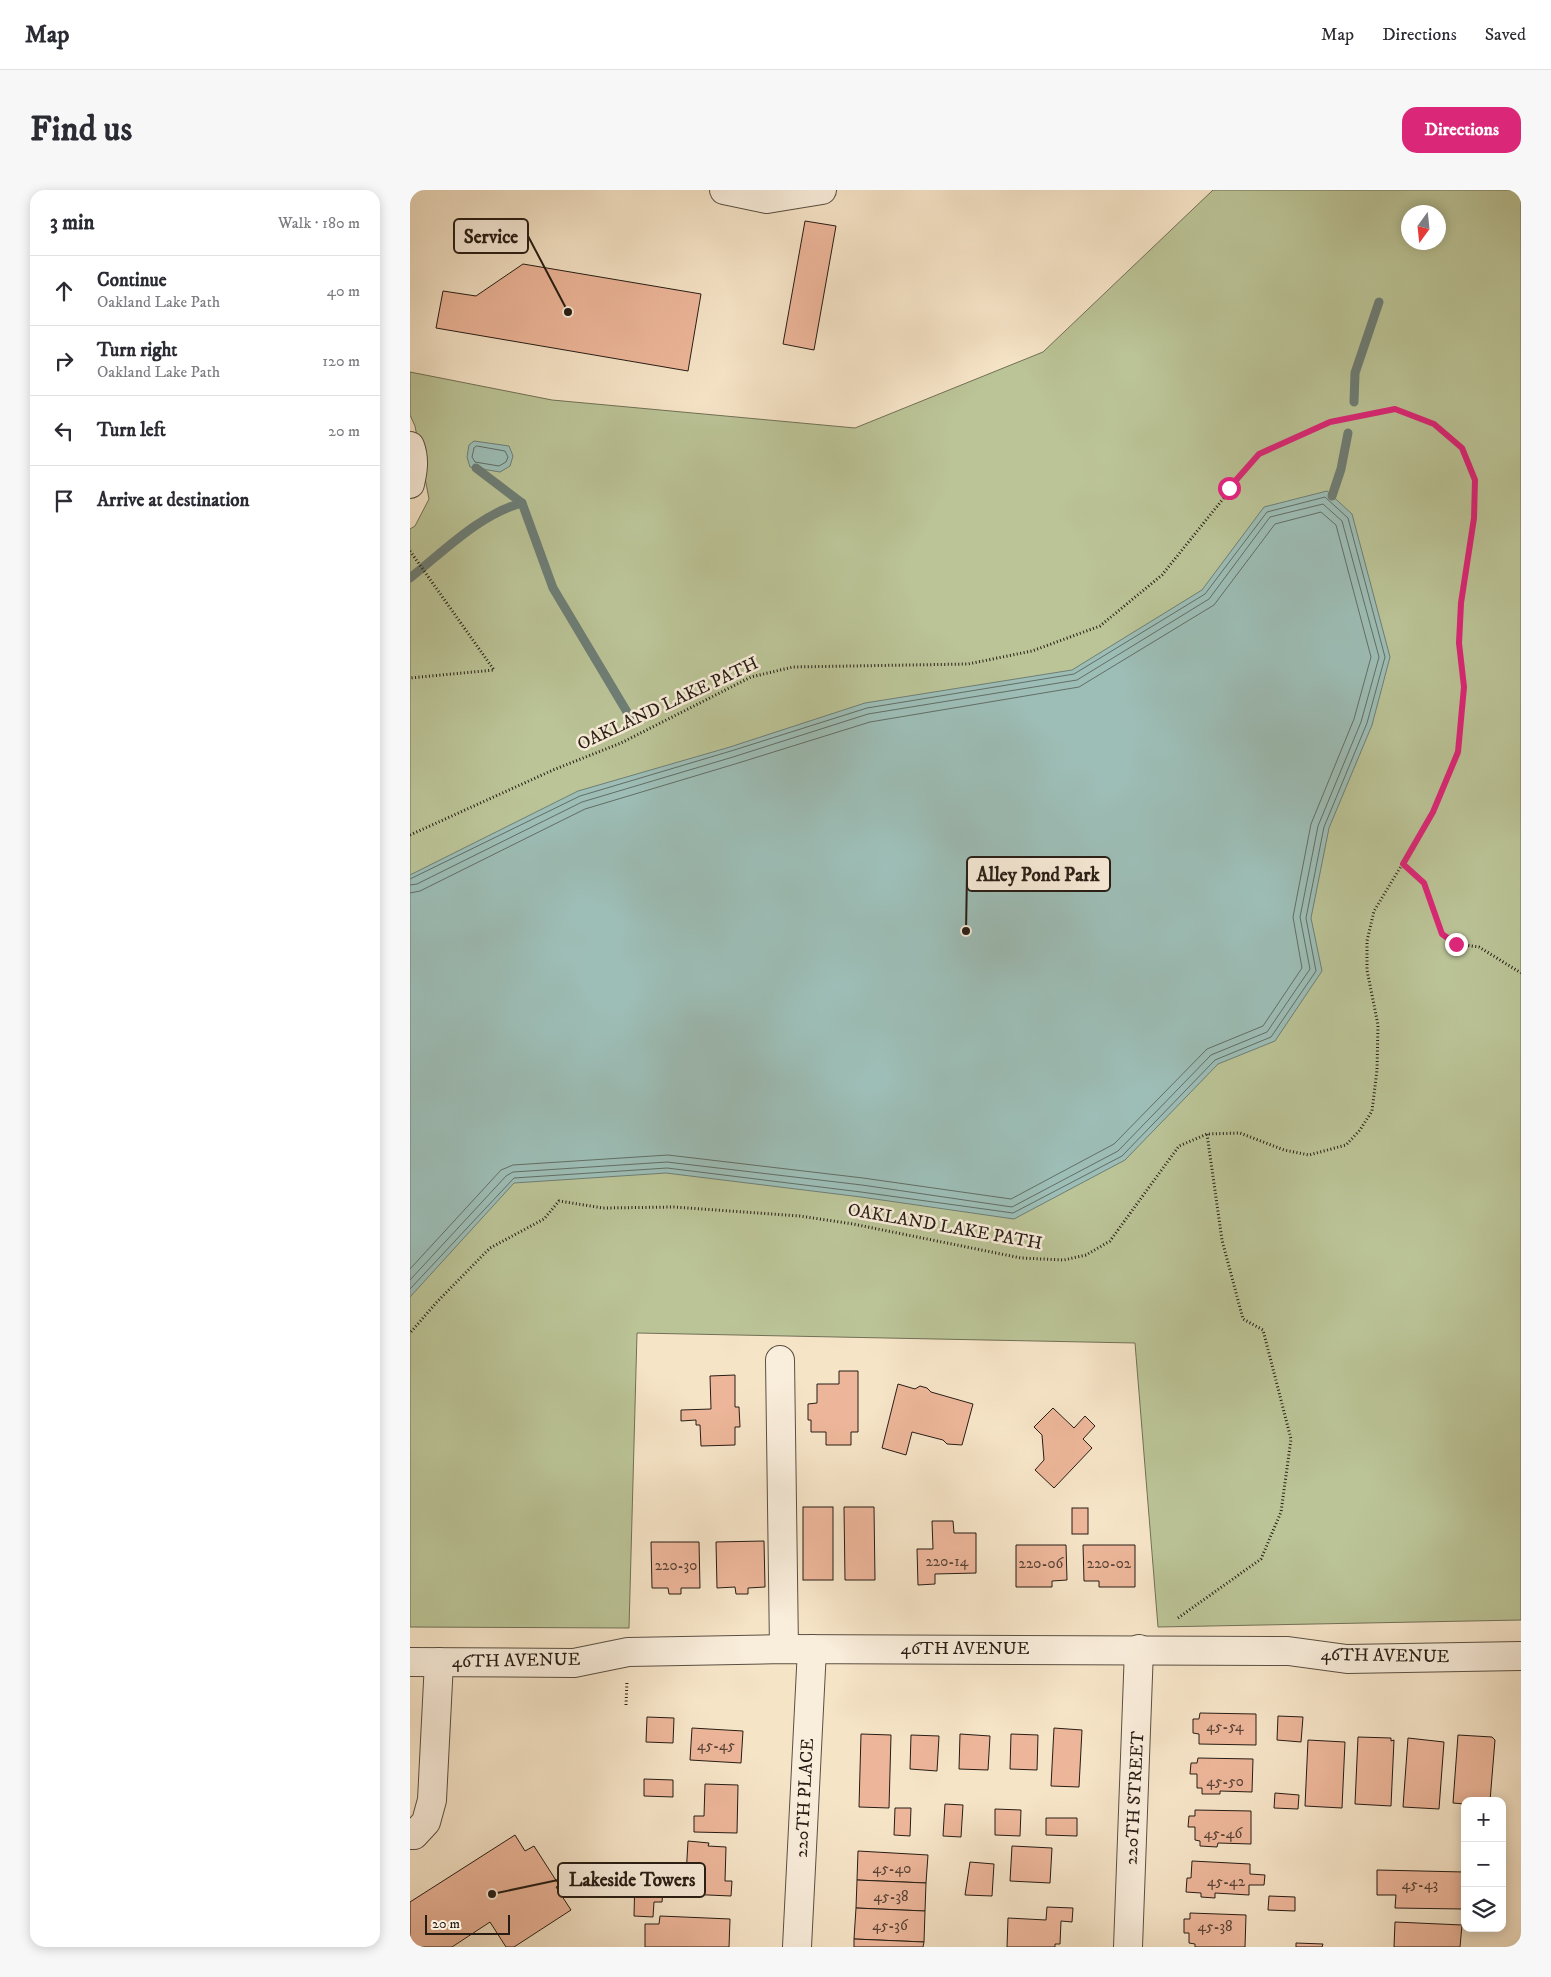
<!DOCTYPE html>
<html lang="en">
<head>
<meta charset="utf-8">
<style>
  :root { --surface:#fff; --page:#f7f7f7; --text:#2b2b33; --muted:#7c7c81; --line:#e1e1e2; --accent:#db2777 }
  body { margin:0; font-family:"IM FELL DW Pica",serif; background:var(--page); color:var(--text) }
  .controls { position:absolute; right:15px; bottom:15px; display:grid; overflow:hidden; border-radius:10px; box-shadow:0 2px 12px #0003 }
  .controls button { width:45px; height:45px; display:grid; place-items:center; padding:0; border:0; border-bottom:1px solid var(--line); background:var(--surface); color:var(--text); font:25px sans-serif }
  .compass { position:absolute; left:991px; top:15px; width:45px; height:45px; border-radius:50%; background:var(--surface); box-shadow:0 2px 12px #0003; rotate:195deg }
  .scale { position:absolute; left:15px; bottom:12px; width:85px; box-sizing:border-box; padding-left:5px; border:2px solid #271d15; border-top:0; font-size:14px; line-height:18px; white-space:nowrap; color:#271d15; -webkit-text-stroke:4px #f9eddb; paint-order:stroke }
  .stop { position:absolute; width:15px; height:15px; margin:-11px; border:4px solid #db2777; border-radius:50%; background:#fff }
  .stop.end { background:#db2777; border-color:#fff; box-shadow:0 1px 5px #0008 }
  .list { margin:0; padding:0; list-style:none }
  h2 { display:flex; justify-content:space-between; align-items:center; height:65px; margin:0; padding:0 20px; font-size:21px }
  h2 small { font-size:16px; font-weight:400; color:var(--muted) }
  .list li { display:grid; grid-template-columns:32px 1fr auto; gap:15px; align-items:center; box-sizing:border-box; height:70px; padding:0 20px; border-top:1px solid var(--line) }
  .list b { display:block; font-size:19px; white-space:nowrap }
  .list p { margin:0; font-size:16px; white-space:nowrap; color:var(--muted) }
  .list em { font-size:16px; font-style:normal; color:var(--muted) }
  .icon { flex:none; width:28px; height:28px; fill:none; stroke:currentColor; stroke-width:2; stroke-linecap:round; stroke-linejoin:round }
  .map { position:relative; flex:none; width:1111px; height:1757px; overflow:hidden; border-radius:15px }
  header { display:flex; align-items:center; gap:30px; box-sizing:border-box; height:70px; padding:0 25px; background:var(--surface); border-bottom:1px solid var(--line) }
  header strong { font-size:24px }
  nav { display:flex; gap:28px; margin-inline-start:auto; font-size:18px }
  .intro { display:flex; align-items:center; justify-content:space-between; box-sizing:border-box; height:120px; padding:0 30px }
  h1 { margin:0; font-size:35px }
  .button { padding:12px 22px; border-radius:15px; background:var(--accent); color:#fff; font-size:18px; font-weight:700 }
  main { display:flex; gap:30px; padding:0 30px }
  aside { flex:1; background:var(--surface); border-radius:15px; box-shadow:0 2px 12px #0003 }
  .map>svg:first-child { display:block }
  .green { fill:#bbc497; stroke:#717056; fill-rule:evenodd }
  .water { fill:#9dbeb7; stroke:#6e7e76 }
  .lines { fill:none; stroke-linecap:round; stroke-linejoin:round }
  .shore { stroke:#626e66; stroke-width:1 }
  .stream { stroke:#6e7e76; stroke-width:9 }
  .building { fill:#edb69a; stroke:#271d15 }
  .minor-casing { stroke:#5b4f42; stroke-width:30 }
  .path { stroke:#271d15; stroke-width:3; stroke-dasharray:1 2.5; stroke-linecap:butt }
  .minor { stroke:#f9eddb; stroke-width:28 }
  .route { stroke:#db2777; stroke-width:6 }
  .labels { text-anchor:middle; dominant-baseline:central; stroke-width:5; stroke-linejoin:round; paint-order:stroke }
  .number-label { font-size:15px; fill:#584336 }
  .street-label { font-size:18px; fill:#271d15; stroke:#f9eddb }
  .leader { fill:none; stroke:#271d15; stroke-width:2 }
  .callout-dot { fill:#271d15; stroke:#f9eddb; stroke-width:2 }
  .callout { fill:#f9eddb; stroke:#271d15; stroke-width:2 }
  .callout-label { font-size:19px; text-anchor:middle; font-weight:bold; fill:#271d15 }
</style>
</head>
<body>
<header>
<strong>Map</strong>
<nav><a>Map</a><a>Directions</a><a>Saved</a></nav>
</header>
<div class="intro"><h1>Find us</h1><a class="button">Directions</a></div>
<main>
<aside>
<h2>3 min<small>Walk · 180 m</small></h2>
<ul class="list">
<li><svg class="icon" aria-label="ahead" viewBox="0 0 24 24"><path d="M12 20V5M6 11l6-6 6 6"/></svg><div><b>Continue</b><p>Oakland Lake Path</p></div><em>40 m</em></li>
<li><svg class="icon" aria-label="right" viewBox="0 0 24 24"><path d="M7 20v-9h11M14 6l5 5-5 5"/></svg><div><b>Turn right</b><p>Oakland Lake Path</p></div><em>120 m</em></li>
<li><svg class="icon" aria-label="left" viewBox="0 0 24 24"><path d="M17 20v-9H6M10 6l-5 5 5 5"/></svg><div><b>Turn left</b></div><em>20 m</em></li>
<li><svg class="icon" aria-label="arrive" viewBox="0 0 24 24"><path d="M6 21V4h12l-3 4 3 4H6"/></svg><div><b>Arrive at destination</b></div></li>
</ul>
</aside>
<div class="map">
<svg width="1111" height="1757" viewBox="0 0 1111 1757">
  <rect width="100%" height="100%" fill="#f6e4c7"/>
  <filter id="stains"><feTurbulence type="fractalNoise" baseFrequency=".004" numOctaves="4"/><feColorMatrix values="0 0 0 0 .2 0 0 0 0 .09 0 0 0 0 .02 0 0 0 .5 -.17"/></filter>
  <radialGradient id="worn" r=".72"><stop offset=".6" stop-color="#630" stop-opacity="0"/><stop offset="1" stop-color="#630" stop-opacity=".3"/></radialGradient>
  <path class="green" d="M803 0H1111V1430L748 1437 725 1153 227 1143 219 1438 0 1437V339L5 336 19 309 5 236 0 225V182L142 210 445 238 633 162ZM998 22H1028V52H998Z"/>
  <g class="water">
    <path d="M64 251 99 256 103 266 100 276 90 282 60 277 57 267 59 255Z"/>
    <path d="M917 301 942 324 980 467 962 535 919 638 901 728 912 781 865 851 808 874 715 970 604 1029 451 1007 256 983 104 993 0 1107V685L168 601 320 557 455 513 662 480 792 400 854 317Z"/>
  </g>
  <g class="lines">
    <g class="shore">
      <path d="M67 256 95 261 98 267 96 272 89 276 65 272 62 267 64 258Z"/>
      <path d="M0 689 170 606 321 561 457 518 664 484 795 404 857 322 915 307 938 328 975 467 957 533 914 637 896 728 906 781 861 847 805 870 712 966 603 1023 451 1002 257 978 104 988 0 1099"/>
      <path d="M0 695 7 694 172 612 323 567 458 524 667 490 799 409 860 327 913 314 932 331 969 467 951 532 908 636 890 727 900 779 857 842 801 865 708 961 602 1017 452 995 257 972 103 982 96 986 0 1090"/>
      <path d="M0 703 10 701 175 619 325 574 460 532 669 497 804 415 865 334 911 322 926 335 961 467 944 529 901 634 883 727 892 778 853 836 797 859 704 954 601 1009 453 988 258 965 103 975 91 980 0 1079"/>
    </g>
    <g class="stream">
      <path d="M944 212 945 183 969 112"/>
      <path d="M66 278 112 313"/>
      <path d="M922 306 931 279 938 243"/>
      <path d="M0 388C34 361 70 324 112 313L143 398 220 527"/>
    </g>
  </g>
  <g class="building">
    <path d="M395 31 426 36 404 160 373 154Z"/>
    <path d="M113 74 291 104 278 181 26 138 33 101 66 106Z"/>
    <path d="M429 1181H448V1242H441V1255H416V1242H401V1230H398V1214L407 1213V1194H429Z"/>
    <path d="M325 1185V1217H329L330 1237H325V1255L291 1256 290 1235H286V1230L271 1231V1220L301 1219 300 1186Z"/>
    <path d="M488 1194 505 1199 510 1196 517 1198 521 1202 563 1214 552 1255 537 1254 533 1250 502 1242 496 1265 472 1258Z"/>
    <path d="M643 1218 664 1238 675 1226 685 1236 673 1249 682 1258 644 1298 625 1280 634 1270 632 1245 624 1237Z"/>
    <rect x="393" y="1317" width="30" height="73"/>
    <path d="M434 1317H464L465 1390H435Z"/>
    <rect x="662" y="1318" width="16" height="26"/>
    <path d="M522 1331H543L544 1343H566V1383L525 1384V1394L508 1395 507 1359H523Z"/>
    <path d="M354 1351 355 1397 338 1398V1404H326L325 1397 307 1398 306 1352Z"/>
    <path d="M241 1352H289L290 1398H271V1404H259L258 1398H242Z"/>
    <path d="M606 1355H656L657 1390 642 1391V1397H606Z"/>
    <path d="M673 1355H725V1397H689V1391H674Z"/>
    <path d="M790 1523 846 1524V1555L789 1554V1544L783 1543V1529H789Z"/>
    <path d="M868 1526 893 1527 891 1552 867 1550Z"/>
    <path d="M237 1527 264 1528 263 1553 236 1552Z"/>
    <path d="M282 1538 333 1541 331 1573 280 1570Z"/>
    <path d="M644 1538 672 1540 669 1597 641 1596Z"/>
    <path d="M451 1544 481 1545 479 1618 449 1617Z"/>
    <path d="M550 1544 580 1546 578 1580 549 1579Z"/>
    <path d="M601 1544 628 1545 627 1580 600 1579Z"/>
    <path d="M501 1545 529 1546 527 1581 500 1579Z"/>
    <path d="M1048 1545 1082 1547 1085 1550 1080 1611H1055V1614L1043 1613Z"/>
    <path d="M948 1547 981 1548V1551L984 1550 981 1616 945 1614Z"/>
    <path d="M998 1548 1034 1552 1029 1619 993 1617Z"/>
    <path d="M898 1550 935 1552 932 1618 895 1616Z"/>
    <path d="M788 1568 843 1569 842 1602 810 1601V1604H792V1598H787V1584H780L781 1573H787Z"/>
    <path d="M234 1589 263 1590V1607L234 1606Z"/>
    <path d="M295 1594 328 1595 327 1643 284 1642V1626H294Z"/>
    <path d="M865 1603 889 1605 888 1619 864 1618Z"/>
    <path d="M535 1614 553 1615 551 1647 533 1646Z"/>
    <path d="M485 1618H501L500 1646 484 1645Z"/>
    <path d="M585 1619 611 1620 610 1646 585 1645Z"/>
    <path d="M785 1620 841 1621V1654L808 1653 807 1657 790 1656V1651L785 1650V1637H778L779 1626H785Z"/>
    <path d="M636 1628H667V1646L636 1645Z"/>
    <path d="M105 1645 115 1661 124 1656 149 1695 146 1697 161 1720 104 1757H96L80 1732 42 1757H0V1712Z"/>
    <path d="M278 1651 299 1653 298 1656 316 1657 315 1691H322L321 1706 275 1704Z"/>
    <path d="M602 1656 642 1658 640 1693 600 1691Z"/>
    <path d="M448 1661 518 1665 516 1693 447 1690Z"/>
    <path d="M782 1671 840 1674V1684L855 1685 854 1695H839V1705L805 1703V1708L791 1707V1703L776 1702 777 1688H781Z"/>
    <path d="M560 1672 584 1674 582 1706 555 1705Z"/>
    <path d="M967 1680 1054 1682 1053 1719 985 1718 986 1705H967Z"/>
    <path d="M225 1686 254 1687 252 1712H244L243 1727 224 1726Z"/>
    <path d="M447 1690 516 1693 515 1721 446 1718Z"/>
    <path d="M859 1706 885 1707V1721L858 1720Z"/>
    <path d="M637 1717 663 1718 662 1732 651 1731 650 1754H645V1757H597L598 1728 636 1730Z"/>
    <path d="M446 1718 515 1721 514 1752 444 1749Z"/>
    <path d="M780 1723 836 1725 835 1757H785V1754L779 1753V1743H774V1729H780Z"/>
    <path d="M250 1726 320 1729 319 1757H235V1734H249Z"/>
    <path d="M985 1732 1052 1735 1050 1757H984Z"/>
    <path d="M444 1749 514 1752 513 1757H444Z"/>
    <path d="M886 1753 913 1754 912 1757H886Z"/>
  </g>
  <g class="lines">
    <g class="minor-casing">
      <g id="minor">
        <path d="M314 0 357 9 412 0"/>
        <path d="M0 256C5 269 3 281 0 294"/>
        <path d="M370 1170 374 1459"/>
        <path d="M0 1472 164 1473 218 1462 374 1459 878 1461 937 1469 1111 1466"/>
        <path d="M0 1645H4L16 1632 22 1610 29 1472"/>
        <path d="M387 1757 402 1459"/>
        <path d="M718 1757 729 1459"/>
      </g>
    </g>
    <g class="path">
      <path d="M0 361 84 480 0 488"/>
      <path d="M0 645 143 580 211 553 341 487 383 477 558 474 622 461 690 436 752 385 849 264 920 232 985 219 1024 234 1052 258 1065 290 1064 328 1051 413 1049 453 1054 497 1048 562 1023 623 964 721 957 751V780L968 835 967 880 962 921 950 940 936 955 899 965 874 960 830 943 797 944 769 956 700 1051 676 1065 654 1070 611 1068 443 1034 390 1026 264 1017 193 1018 149 1011 134 1029 80 1058 26 1113 0 1143"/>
      <path d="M993 674 1014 693 1032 744 1046 754 1069 757 1111 783"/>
      <path d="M768 1428 851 1369 871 1322 881 1249 853 1140 833 1129 812 1050 797 944"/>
      <path d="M216 1515 217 1491"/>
    </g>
    <use href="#minor" class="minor"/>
  </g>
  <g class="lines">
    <path class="route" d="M819 298 849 264 920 232 985 219 1024 234 1052 258 1065 290 1064 328 1051 413 1049 453 1054 497 1048 562 1023 622 993 674 1014 693 1032 744 1046 754"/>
  </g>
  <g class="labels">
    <g class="number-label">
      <text x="537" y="1371">220-14</text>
      <text x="631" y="1373">220-06</text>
      <text x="699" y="1373">220-02</text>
      <text x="266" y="1375">220-30</text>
      <text x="815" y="1536">45-54</text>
      <text x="306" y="1555">45-45</text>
      <text x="815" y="1591">45-50</text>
      <text x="813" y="1643">45-46</text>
      <text x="482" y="1678">45-40</text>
      <text x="816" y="1691">45-42</text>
      <text x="1010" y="1694">45-43</text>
      <text x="481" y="1706">45-38</text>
      <text x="480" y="1735">45-36</text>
      <text x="805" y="1736">45-38</text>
    </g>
    <g class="street-label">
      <text transform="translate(258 514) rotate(-25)">OAKLAND LAKE PATH</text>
      <text transform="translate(535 1037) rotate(10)">OAKLAND LAKE PATH</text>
      <text x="555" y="1459">46TH AVENUE</text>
      <text transform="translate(975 1466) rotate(1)">46TH AVENUE</text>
      <text transform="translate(106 1471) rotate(-1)">46TH AVENUE</text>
      <text transform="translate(395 1608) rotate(-87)">220TH PLACE</text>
      <text transform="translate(725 1608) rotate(-87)">220TH STREET</text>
    </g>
  </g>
  <path class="leader" d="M158 122L118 46M556 741L557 684M82 1704L148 1690"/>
  <g class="callout-dot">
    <circle cx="158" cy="122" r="5"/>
    <circle cx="556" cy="741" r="5"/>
    <circle cx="82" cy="1704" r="5"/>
  </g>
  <g class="callout">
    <rect x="44" y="29" width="74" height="34" rx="5"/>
    <rect x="557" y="667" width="143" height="34" rx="5"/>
    <rect x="148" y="1673" width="147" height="34" rx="5"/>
  </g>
  <g class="callout-label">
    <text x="81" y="53">Service</text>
    <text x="628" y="691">Alley Pond Park</text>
    <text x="222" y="1696">Lakeside Towers</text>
  </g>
  <rect width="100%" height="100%" filter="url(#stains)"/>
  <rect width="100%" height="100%" fill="url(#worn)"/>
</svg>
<div class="controls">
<button>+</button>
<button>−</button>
<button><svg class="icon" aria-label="layers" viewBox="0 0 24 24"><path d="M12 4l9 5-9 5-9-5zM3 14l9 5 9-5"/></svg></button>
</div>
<svg class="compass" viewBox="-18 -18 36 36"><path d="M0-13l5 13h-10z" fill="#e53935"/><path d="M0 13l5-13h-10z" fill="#7c7c81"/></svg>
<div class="scale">20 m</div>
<div class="stop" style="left:819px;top:298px"></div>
<div class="stop end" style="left:1046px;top:754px"></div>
</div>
</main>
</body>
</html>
